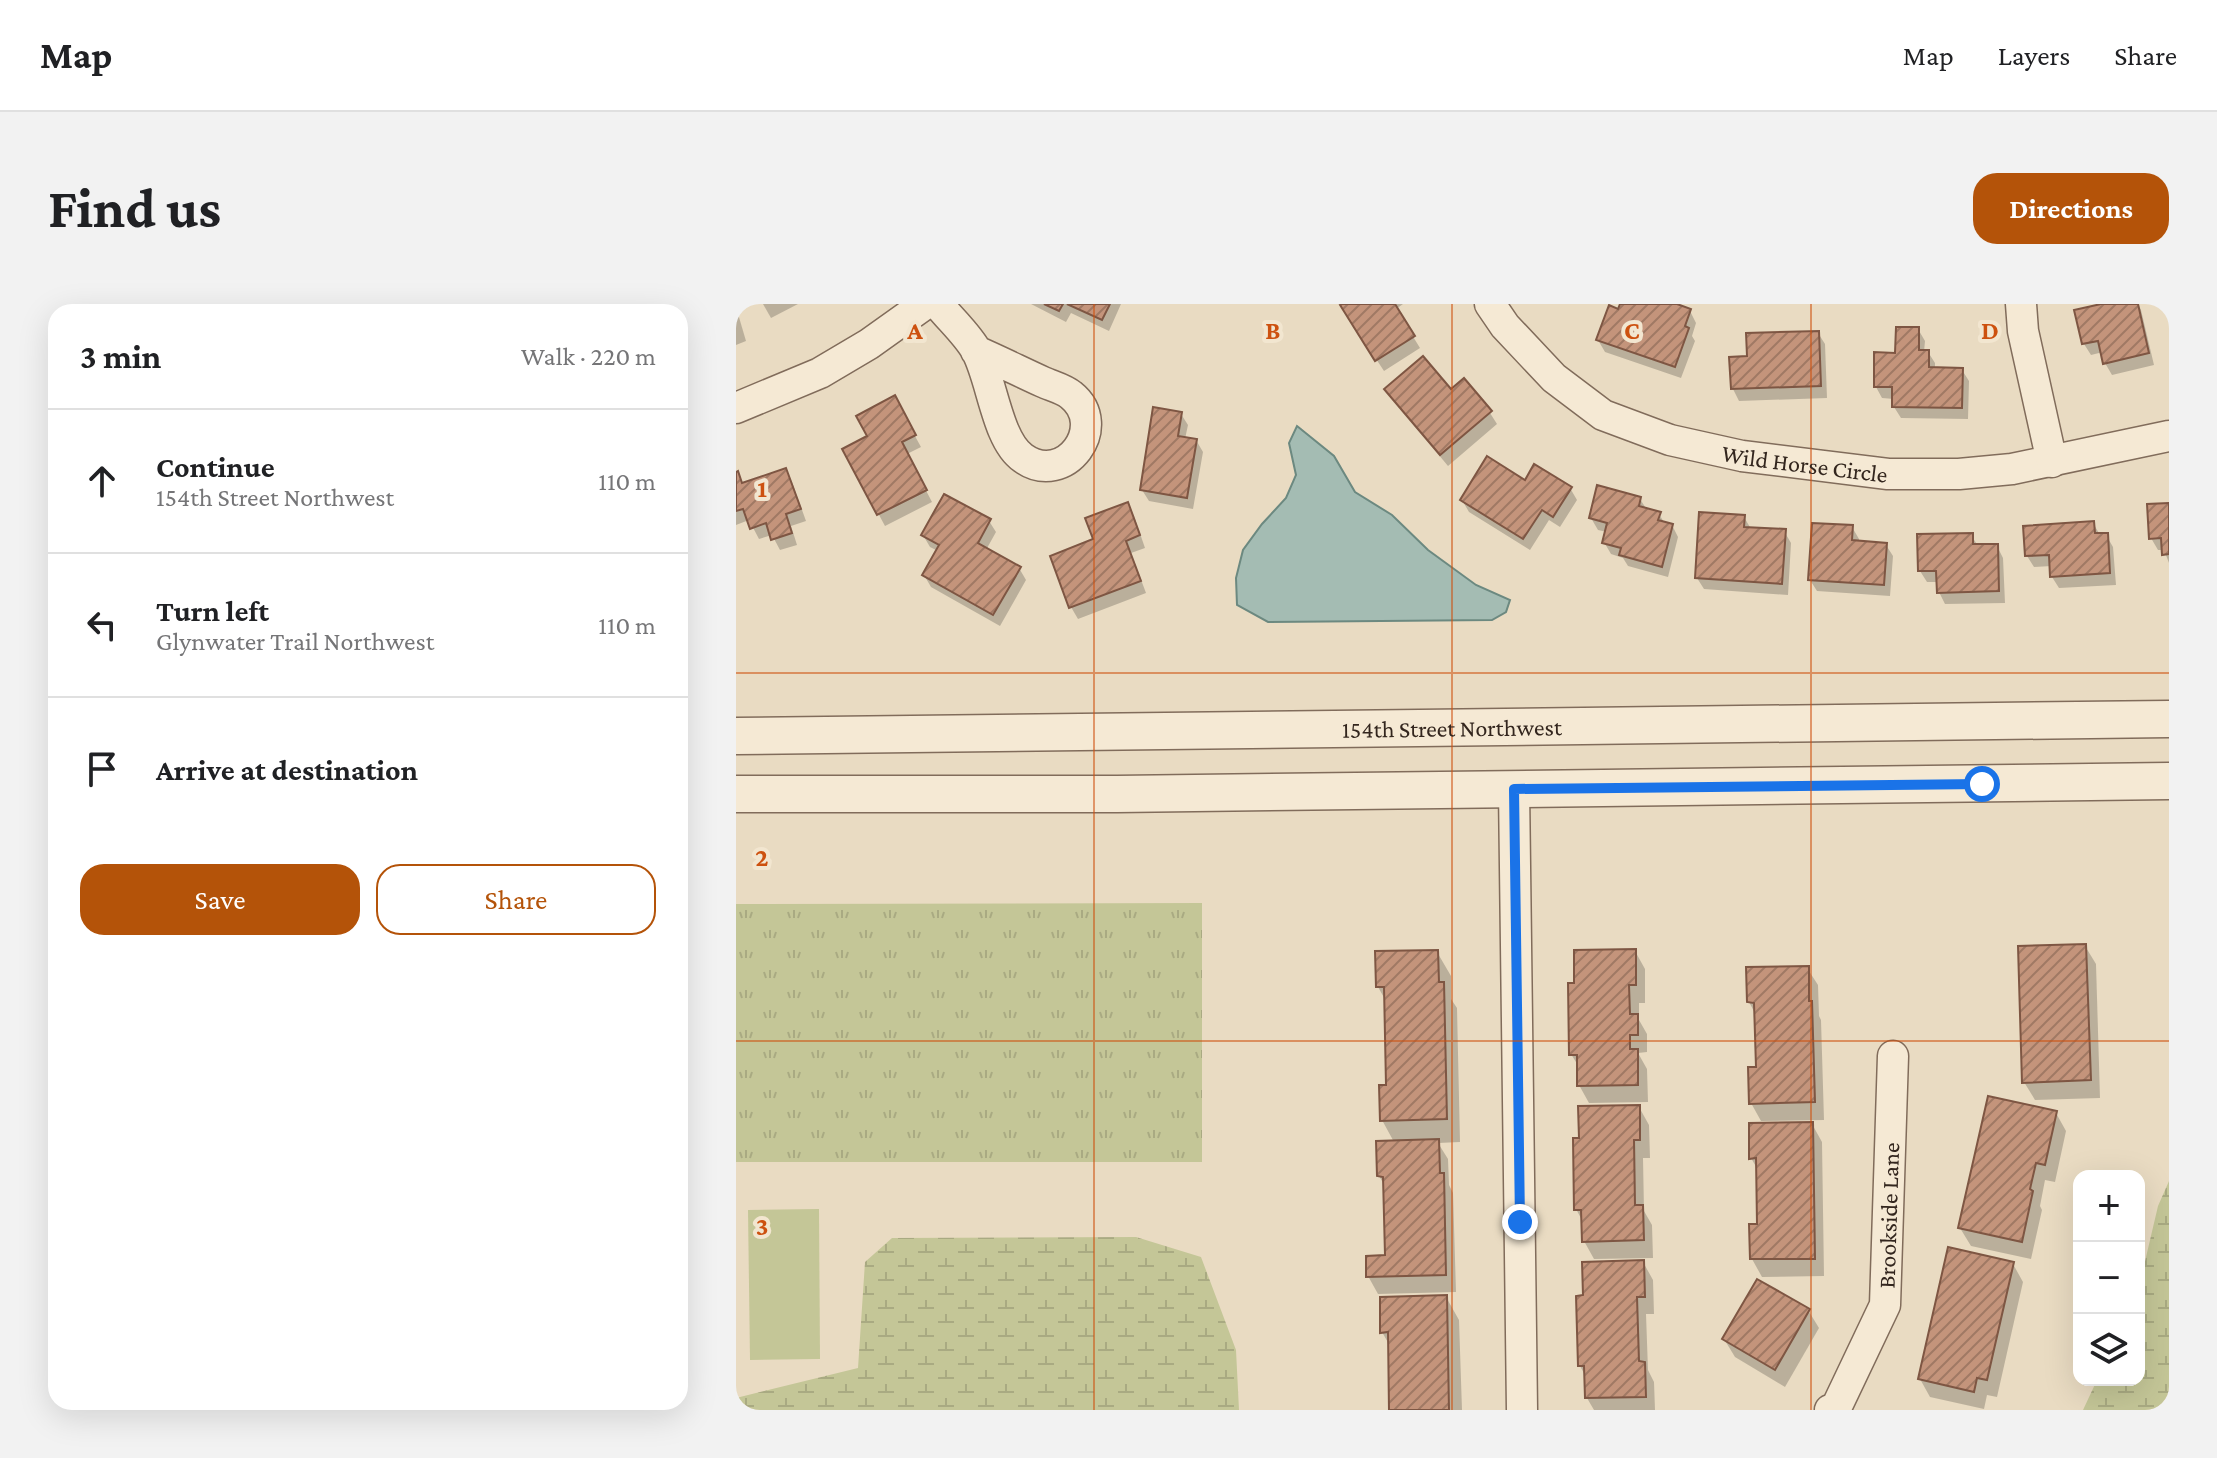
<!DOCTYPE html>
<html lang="en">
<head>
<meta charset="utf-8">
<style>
  :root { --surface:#fff; --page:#f2f2f2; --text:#202124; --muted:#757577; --line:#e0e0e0; --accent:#b45309 }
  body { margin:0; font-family:"Crimson Pro",serif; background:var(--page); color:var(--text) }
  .controls { position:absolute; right:24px; bottom:24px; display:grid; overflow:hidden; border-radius:16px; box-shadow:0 8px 32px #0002 }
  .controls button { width:72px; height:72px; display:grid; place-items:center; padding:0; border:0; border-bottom:2px solid var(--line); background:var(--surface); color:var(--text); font:40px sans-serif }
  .stop { position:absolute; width:24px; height:24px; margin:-18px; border:6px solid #1a73e8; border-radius:50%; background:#fff }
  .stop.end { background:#1a73e8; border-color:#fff; box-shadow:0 2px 8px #0008 }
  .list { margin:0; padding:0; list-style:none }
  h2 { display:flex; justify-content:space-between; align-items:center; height:104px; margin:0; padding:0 32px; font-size:34px }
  h2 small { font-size:26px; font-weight:400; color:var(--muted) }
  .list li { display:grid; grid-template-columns:52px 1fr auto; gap:24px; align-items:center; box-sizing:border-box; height:144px; padding:0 32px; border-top:2px solid var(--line) }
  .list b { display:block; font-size:30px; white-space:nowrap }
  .list p { margin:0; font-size:26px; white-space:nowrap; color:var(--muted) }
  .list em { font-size:26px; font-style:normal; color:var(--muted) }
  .actions { display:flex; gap:16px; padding:24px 32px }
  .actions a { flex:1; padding:18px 0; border:2px solid var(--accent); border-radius:24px; text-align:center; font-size:28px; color:var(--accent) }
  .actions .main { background:var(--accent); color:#fff }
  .icon { flex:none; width:44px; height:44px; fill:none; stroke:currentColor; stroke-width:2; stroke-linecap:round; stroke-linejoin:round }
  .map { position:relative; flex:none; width:1433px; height:1106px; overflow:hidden; border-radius:24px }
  header { display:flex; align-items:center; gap:48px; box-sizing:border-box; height:112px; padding:0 40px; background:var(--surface); border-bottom:2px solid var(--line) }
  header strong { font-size:38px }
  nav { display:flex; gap:44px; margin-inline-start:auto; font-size:28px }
  .intro { display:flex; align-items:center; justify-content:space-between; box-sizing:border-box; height:192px; padding:0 48px }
  h1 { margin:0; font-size:56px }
  .button { padding:20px 36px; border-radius:24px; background:var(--accent); color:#fff; font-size:28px; font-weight:700 }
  main { display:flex; gap:48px; padding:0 48px }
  aside { flex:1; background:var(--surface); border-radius:24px; box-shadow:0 8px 32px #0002 }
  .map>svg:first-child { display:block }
  .grass { fill:url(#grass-tufts) }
  .wetland { fill:url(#wetland-marsh) }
  .garden { fill:#c4c697 }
  .water { fill:#a4bcb3; stroke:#6c8980; stroke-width:2 }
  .shadow { fill:#0003 }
  .building { fill:url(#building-hatch); stroke:#7e5643; stroke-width:2 }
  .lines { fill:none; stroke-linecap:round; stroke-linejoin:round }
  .minor-casing { stroke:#816c5b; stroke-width:33 }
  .tertiary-casing { stroke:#816c5b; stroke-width:39 }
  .minor { stroke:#f5e9d4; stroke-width:30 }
  .tertiary { stroke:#f5e9d4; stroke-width:36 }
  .route { stroke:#1a73e8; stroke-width:10 }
  .grid { fill:none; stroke:#cd510f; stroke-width:2; stroke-opacity:0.55 }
  .labels { text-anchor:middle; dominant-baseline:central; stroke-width:8; stroke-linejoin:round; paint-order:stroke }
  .street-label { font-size:24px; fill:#33261e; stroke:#f2e6d0 }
  .grid-label { font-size:26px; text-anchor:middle; font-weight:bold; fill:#cd510f; stroke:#f2e6d0; stroke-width:8; stroke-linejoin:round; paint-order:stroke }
</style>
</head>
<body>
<header>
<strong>Map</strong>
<nav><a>Map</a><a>Layers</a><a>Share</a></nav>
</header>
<div class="intro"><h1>Find us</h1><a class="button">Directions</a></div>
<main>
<aside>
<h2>3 min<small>Walk · 220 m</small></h2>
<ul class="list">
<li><svg class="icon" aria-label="ahead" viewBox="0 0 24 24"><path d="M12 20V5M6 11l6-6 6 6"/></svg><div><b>Continue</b><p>154th Street Northwest</p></div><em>110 m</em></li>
<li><svg class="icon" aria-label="left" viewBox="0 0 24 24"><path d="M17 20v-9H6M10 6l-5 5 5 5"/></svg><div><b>Turn left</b><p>Glynwater Trail Northwest</p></div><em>110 m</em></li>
<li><svg class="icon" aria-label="arrive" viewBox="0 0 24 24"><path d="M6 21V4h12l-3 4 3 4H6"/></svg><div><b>Arrive at destination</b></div></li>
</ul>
<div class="actions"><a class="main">Save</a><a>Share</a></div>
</aside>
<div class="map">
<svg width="1433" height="1106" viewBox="0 0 1433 1106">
  <defs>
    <pattern id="grass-tufts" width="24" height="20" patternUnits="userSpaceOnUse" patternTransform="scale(2)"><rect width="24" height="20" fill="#c4c697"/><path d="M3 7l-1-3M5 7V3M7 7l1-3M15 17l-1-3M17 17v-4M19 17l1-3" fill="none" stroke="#a9aa82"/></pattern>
    <pattern id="wetland-marsh" width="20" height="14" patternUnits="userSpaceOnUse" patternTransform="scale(2)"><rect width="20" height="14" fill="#c4c697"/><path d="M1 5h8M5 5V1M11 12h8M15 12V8" fill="none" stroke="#a9aa82"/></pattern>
    <pattern id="building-hatch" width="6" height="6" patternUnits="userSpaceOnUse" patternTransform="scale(2)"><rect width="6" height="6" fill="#c4947b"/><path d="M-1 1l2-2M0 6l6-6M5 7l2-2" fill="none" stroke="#a07964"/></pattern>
  </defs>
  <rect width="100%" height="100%" fill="#e9dbc2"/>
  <path class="grass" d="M466 599V858H0V600Z"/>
  <g class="wetland">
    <path d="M1433 877V1106H1347L1361 1076H1403V983L1422 902Z"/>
    <path d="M400 933 465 953 500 1046 503 1106H0V1094L122 1064 129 958 156 934Z"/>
  </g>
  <path class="garden" d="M83 905 84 1055 14 1056 12 906Z"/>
  <path class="water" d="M561 122 598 152 619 188 656 211 692 246 740 281 774 296 770 308 756 316 532 318 501 301 500 274 507 246 526 220 550 194 560 171 553 139Z"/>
  <g class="shadow">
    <path d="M27 0H62L35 14Z"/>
    <path d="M295 0H385L373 27 335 9 330 18Z"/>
    <path d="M610 0H667L660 5 684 44 648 67 613 14Z"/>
    <path d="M886 0H935L954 7 960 19 956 32 959 37 945 74 869 48 862 36 883 7Z"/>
    <path d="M1374 0H1402L1405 6 1418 61 1376 71 1369 59 1367 48 1355 51 1348 40Z"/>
    <path d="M0 3 10 37 0 41Z"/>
    <path d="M1182 25 1189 37 1188 48H1192L1199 59V66H1226L1233 77 1232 115 1165 114 1158 103V95L1146 94 1140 83 1161 51Z"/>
    <path d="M1082 29 1089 40 1091 94 1003 97 997 85 1013 54Z"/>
    <path d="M727 77 754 109 761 120 712 162 658 97 651 86 714 88Z"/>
    <path d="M158 94 185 143 171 150 196 198 149 222 108 146 134 133Z"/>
    <path d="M445 110 452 121 449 135 460 136 467 148 457 205 413 197 406 186Z"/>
    <path d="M49 166 56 178 70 217 55 222 61 241 44 246 36 231 23 235 13 216 0 221V170L8 181Z"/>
    <path d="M789 178 834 184 841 196 824 223 813 216 794 246 733 208 726 196Z"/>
    <path d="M904 195 911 206 923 210 929 220 936 221 942 233 932 273 892 262 887 254 875 250 868 238 871 228 862 226 855 214Z"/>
    <path d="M391 200 398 212 409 244 395 249 410 289 342 315 335 303 360 237Z"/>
    <path d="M1433 201V259L1428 246H1422L1415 234Z"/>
    <path d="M1008 213 1015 225 1048 227 1055 239 1052 291 968 285 961 274Z"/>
    <path d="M253 217 260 228 250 246 283 264 290 276 264 322 195 283 188 271 202 247 194 243 187 231Z"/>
    <path d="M1357 219 1364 231H1370L1377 243 1380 281 1323 284 1316 273V262L1298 263 1291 252Z"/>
    <path d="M1116 223 1123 235V239L1150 241 1157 252 1154 292 1081 287 1074 276Z"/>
    <path d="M1235 231 1242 242H1261L1267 254 1269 299 1209 300 1203 288 1202 278H1191L1184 267Z"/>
    <path d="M1349 642 1360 660 1364 794 1299 796 1288 778Z"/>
    <path d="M899 647 909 665V699H903V716L911 730V748L902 749 911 765 912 798 853 799 843 781V763L835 750Z"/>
    <path d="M701 648 715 672V695L721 704 724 838 702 839 712 855 713 881 717 889 720 988 642 990 632 972 651 953 649 882 643 872 658 838 646 816 652 783 650 697 642 683Z"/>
    <path d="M1071 664 1082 681 1083 712 1085 716 1088 816 1025 817 1015 799 1022 765 1020 711 1013 698Z"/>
    <path d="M903 803 913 821 914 854H907L908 907 916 921 917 954 858 955 848 937 847 918 840 905 845 836Z"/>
    <path d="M1320 809 1330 827 1319 878 1309 876 1304 902 1306 906 1295 955 1235 942 1224 924Z"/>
    <path d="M1076 820 1086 838 1088 972 1026 973 1016 955 1023 922 1022 866 1015 854Z"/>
    <path d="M907 958 917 976 918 1010H910L912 1066 918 1078 919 1106H858L851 1094 850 1073 844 1062Z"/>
    <path d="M1277 960 1287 978 1261 1093 1251 1091 1248 1105 1194 1093 1184 1075Z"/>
    <path d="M710 993 723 1016 726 1106H655L654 1042 646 1028Z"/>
    <path d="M1072 1006 1083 1024 1049 1083 999 1053 988 1035Z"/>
  </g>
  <g class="building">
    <path d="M308 0H327L323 7Z"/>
    <path d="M331 0H374L366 16Z"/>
    <path d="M606 0H659L679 32 639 57 604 1Z"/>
    <path d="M884 0H941L955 5 949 22 953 24 939 63 860 36 873 1 882 5Z"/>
    <path d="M1365 0H1402L1413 49 1367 60 1362 37 1346 40 1338 6Z"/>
    <path d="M1160 23H1183V46H1193V63L1227 64 1226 104 1156 103V83H1138V48L1159 49Z"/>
    <path d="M1083 27 1085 82 995 85 993 53 1011 52 1010 29Z"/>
    <path d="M687 52 715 85 728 74 756 107 704 151 648 85Z"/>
    <path d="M159 91 180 131 166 138 191 186 141 211 106 145 131 132 120 112Z"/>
    <path d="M417 103 446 108 442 132 461 135 451 194 404 186Z"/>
    <path d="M751 152 789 176 798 160 836 183 817 213 806 206 787 235 724 196Z"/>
    <path d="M50 164 65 205 50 210 56 229 35 236 30 219 14 225 7 205 0 207V168L2 167 6 179Z"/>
    <path d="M861 181 905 193 903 202 925 208 922 216 937 220 926 263 883 251 885 244 866 239 871 219 853 214Z"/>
    <path d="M208 190 255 215 242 239 285 263 257 311 186 271 203 241 185 231Z"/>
    <path d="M392 198 404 231 390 237 405 277 333 304 314 252 357 235 349 214Z"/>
    <path d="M1433 199V250L1426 251 1425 234 1413 235 1411 200Z"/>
    <path d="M963 208 1009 211 1008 223 1050 225 1046 280 959 274Z"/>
    <path d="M1358 217 1359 229H1372L1374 269 1314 273 1313 251 1289 252 1287 222Z"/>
    <path d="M1076 219 1117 221 1116 236 1151 239 1148 281 1072 276Z"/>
    <path d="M1237 229V240H1262L1263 287 1201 289 1200 267H1182L1181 230Z"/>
    <path d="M1350 640 1355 776 1286 779 1282 642Z"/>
    <path d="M900 645V681H893L894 710H902V731H894V745H902V781L841 782V751H833L832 679H838V646Z"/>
    <path d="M702 646 703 678H708L711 815 644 817 643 781H650L648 683H640L639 647Z"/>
    <path d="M1073 662V697H1076L1079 798 1013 800 1012 763H1020L1018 699 1011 698 1010 663Z"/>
    <path d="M1252 792 1321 807 1309 861 1300 859 1294 885 1297 887 1286 938 1222 924Z"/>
    <path d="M904 801V836H898L899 901H907L908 936 846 938 845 906H838L837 834H843L842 802Z"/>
    <path d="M1077 818 1079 955H1014L1013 920H1021L1020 854 1013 855V819Z"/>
    <path d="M703 835 704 869H708L710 971 630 973V952L649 951 647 873 641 872 640 837Z"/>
    <path d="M1212 943 1278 958 1251 1076 1241 1074 1238 1088 1182 1075Z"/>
    <path d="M908 956 909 993H901L903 1057 909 1058 910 1093 849 1094 848 1062H842L840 992 847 991 846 958Z"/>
    <path d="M1021 975 1074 1005 1039 1066 986 1035Z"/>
    <path d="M711 991 713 1106H653L652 1028 644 1029V993Z"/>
  </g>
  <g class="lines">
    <g class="minor-casing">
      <g id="minor">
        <path d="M202 0C213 14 233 32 241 48 256 76 261 136 287 154 329 184 374 122 335 91 328 85 316 82 307 78 285 68 263 57 240 47"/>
        <path id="s1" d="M754 0 769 22 818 74 867 111 934 136 1006 152 1152 170H1223L1276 165 1433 132"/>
        <path d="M1285 0 1287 27 1316 158"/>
        <path d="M0 104 84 69 133 40 189 0"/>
        <path d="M778 485 786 1106"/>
        <path id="s2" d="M1094 1106 1100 1104 1149 1001 1157 752"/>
      </g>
    </g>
    <g class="tertiary-casing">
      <g id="tertiary">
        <path id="s3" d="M0 432 1433 415"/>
        <path d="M0 490H381L1433 477"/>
      </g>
    </g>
    <use href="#minor" class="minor"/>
    <use href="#tertiary" class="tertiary"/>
  </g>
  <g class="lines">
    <path class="route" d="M784 918 778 485 1246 480"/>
  </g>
  <path class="grid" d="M358 0V1106M716 0V1106M1075 0V1106M0 369H1433M0 737H1433"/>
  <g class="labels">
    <g class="street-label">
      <text stroke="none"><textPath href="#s1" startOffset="368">Wild Horse Circle</textPath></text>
      <text stroke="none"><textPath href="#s3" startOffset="716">154th Street Northwest</textPath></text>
      <text stroke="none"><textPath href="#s2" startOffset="210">Brookside Lane</textPath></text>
    </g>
  </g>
  <g class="grid-label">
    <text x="179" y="35">A</text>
    <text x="537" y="35">B</text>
    <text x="896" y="35">C</text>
    <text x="1254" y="35">D</text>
    <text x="26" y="193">1</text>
    <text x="26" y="562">2</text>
    <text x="26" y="931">3</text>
  </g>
</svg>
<div class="controls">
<button>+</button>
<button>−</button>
<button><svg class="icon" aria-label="layers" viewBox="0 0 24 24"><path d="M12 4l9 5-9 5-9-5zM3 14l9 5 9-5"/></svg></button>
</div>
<div class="stop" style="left:1246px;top:480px"></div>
<div class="stop end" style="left:784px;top:918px"></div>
</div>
</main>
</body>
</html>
